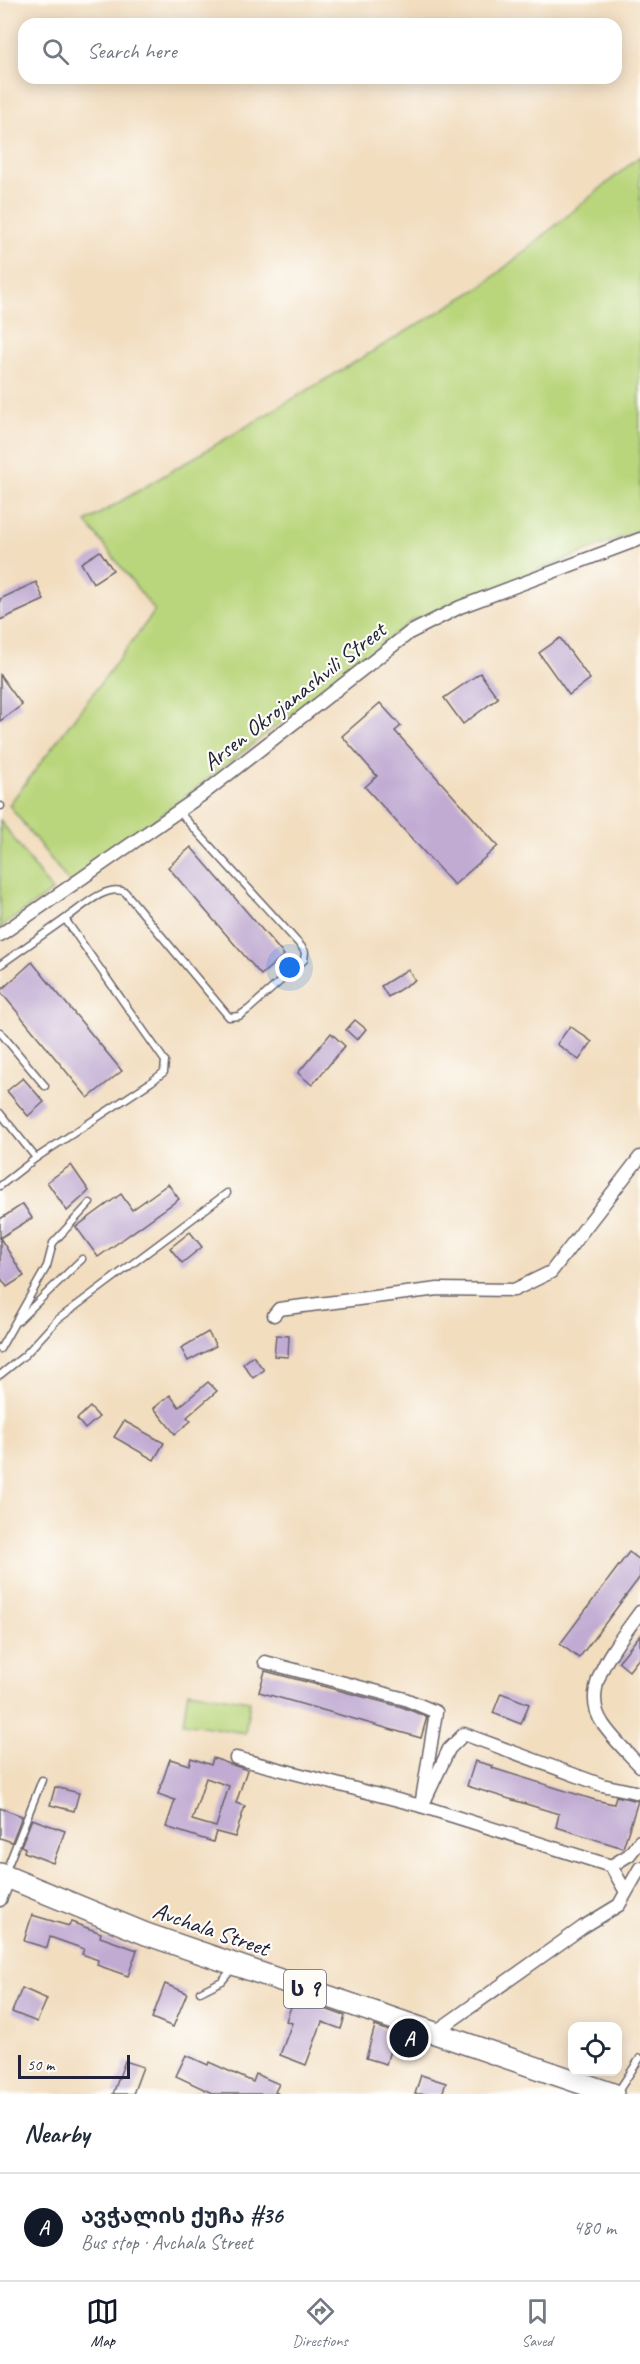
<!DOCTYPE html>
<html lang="en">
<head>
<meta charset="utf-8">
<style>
  :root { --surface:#fff; --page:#f2f2f3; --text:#1f2937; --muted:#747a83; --line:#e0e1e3; --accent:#111827 }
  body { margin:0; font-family:Caveat,"Noto Sans Georgian",sans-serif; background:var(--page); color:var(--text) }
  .controls { position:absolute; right:18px; bottom:18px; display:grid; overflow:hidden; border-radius:12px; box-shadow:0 3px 15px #0003 }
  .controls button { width:54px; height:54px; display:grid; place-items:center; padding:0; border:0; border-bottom:2px solid var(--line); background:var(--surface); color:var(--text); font:30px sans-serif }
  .scale { position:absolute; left:18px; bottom:15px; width:112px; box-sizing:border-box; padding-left:6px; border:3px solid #22223b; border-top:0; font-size:16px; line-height:21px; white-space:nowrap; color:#22223b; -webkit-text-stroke:4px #fdfcf7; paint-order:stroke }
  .you { position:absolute; left:290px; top:968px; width:21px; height:21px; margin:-15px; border:4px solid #fff; border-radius:50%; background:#1a73e8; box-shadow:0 0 0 9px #1a73e833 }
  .badge { display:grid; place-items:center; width:39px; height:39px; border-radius:50%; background:var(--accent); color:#fff; font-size:20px; font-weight:700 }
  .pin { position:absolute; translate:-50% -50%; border:3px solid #fff; box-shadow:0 2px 6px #0006 }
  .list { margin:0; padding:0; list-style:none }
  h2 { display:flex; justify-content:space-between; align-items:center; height:78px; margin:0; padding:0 24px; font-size:26px }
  h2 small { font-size:20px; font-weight:400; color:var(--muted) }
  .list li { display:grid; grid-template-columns:39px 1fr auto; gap:18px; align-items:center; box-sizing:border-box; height:108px; padding:0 24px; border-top:2px solid var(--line) }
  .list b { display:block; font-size:22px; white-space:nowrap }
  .list p { margin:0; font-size:20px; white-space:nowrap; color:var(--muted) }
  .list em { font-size:20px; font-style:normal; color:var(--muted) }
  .icon { flex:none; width:33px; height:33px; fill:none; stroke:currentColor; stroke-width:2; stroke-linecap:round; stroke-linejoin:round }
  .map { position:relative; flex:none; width:640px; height:2094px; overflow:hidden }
  .search { position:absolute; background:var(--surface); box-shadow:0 3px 15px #0003; left:18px; right:18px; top:18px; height:66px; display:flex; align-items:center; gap:15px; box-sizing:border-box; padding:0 21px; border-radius:18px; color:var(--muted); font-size:22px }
  .sheet { height:186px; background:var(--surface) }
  nav { display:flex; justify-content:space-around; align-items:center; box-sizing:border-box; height:84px; border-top:2px solid var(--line); background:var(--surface); font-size:16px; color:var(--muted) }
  nav a { display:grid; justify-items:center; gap:3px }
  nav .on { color:var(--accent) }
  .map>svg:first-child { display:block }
  .green { fill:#b9d67c; stroke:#6e7c5c; stroke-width:1.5 }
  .building { fill:#c1abd3; fill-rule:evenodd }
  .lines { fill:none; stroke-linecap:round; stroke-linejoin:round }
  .lane-casing { stroke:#6b6369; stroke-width:9 }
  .street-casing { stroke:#6b6369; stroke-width:15 }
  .highway-casing { stroke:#6b6369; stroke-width:24 }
  .lane { stroke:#fff; stroke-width:6 }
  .street { stroke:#fff; stroke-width:12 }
  .highway { stroke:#fff; stroke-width:21 }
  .labels { text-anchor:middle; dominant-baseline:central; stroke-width:4.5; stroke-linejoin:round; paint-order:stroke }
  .shield { fill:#fdfcf7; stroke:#646373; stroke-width:1.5 }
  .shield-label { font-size:22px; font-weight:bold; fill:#22223b }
  .street-label { font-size:24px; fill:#22223b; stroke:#fdfcf7 }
</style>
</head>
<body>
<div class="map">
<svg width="640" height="2094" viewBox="0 0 640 2094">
  <rect width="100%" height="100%" fill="#fdfcf7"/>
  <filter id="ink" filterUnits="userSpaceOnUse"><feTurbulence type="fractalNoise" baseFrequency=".0167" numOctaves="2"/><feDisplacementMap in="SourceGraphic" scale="12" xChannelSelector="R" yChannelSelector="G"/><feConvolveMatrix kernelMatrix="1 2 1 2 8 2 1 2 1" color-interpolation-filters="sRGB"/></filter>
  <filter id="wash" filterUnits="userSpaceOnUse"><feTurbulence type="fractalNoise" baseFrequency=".008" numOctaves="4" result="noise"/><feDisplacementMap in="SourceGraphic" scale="24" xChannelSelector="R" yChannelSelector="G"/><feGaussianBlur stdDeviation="1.35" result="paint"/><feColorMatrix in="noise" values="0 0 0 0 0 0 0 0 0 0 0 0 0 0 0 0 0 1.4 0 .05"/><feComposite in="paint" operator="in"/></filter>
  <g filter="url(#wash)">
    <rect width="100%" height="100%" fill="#f2ddbf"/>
    <g class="green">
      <path d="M640 156V530L413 620 71 885 9 805 155 611 86 522 481 287Z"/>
      <path d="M0 820 52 891 0 928Z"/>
      <path d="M188 1691 250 1701 245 1733 183 1723Z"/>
    </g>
    <g id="blocks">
      <g class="building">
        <path d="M100 551 113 570 93 583 81 563Z"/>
        <path d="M36 582 44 600 0 620V599Z"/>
        <path d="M560 638 590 679 569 695 539 653Z"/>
        <path d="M480 673 498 698 463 724 444 698Z"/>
        <path d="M0 675 22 705 0 721Z"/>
        <path d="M380 703 401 726 395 731 498 846 454 885 365 787 377 776 342 736Z"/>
        <path d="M191 847 284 955 261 975 168 867Z"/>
        <path d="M32 962 122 1071 88 1098 0 991Z"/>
        <path d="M408 969 415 980 388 997 381 986Z"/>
        <path d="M355 1020 366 1029 357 1040 346 1030Z"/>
        <path d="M570 1026 592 1042 579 1060 557 1044Z"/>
        <path d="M331 1033 345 1046 312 1085 298 1073Z"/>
        <path d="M23 1078 44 1102 28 1116 7 1091Z"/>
        <path d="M71 1165 89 1191 67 1211 47 1182Z"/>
        <path d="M168 1184 179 1199 98 1257 76 1227 121 1194 132 1210Z"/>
        <path d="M23 1204 32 1218 0 1238V1219Z"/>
        <path d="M190 1232 202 1247 182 1263 170 1248Z"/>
        <path d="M0 1238 24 1276 7 1287 0 1277Z"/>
        <path d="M208 1332 216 1346 188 1361 181 1348Z"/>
        <path d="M276 1335 289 1336 288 1357 274 1356Z"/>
        <path d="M253 1356 264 1370 253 1378 243 1364Z"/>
        <path d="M208 1382 217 1391 187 1417 191 1421 175 1434 154 1408 170 1395 179 1407Z"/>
        <path d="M90 1407 99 1417 85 1429 77 1419Z"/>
        <path d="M124 1421 164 1443 154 1460 114 1437Z"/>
        <path d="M629 1552 640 1560V1577L579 1658 560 1644Z"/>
        <path d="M640 1635V1657L629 1671 618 1662Z"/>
        <path d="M265 1671 402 1707 427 1717 421 1738 259 1692Z"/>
        <path d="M501 1693 529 1704 521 1724 493 1713Z"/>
        <path d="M191 1758 211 1765 213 1758 247 1770 236 1803 245 1806 235 1837 216 1832 213 1842 166 1827 175 1800 158 1794 170 1759 189 1765ZM206 1778 229 1786 216 1827 192 1820Z"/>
        <path d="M475 1761 493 1766 492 1768 595 1800 614 1804 616 1796 638 1801 623 1848 556 1827 559 1814 467 1786Z"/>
        <path d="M55 1787 79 1793 74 1811 50 1805Z"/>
        <path d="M0 1808 22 1816 12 1842 0 1838Z"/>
        <path d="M32 1819 65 1831 53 1863 24 1852 25 1848 21 1846Z"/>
        <path d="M32 1915 69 1926 71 1922 101 1933 100 1937 137 1950 128 1976 97 1965 98 1960 82 1954 84 1949 50 1937 47 1948 24 1941Z"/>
        <path d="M165 1984 187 1993 173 2027 152 2018Z"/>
        <path d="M22 1988 47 1999 37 2022 12 2012Z"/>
        <path d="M294 1998 345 2016 341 2029 322 2022 306 2065 280 2055 292 2023 286 2021Z"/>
        <path d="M375 2026 395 2033 386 2064 366 2058Z"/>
        <path d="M186 2055 208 2065 209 2062 253 2082 256 2074 279 2084 275 2092 279 2094H214L176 2076Z"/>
        <path d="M125 2061 143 2067 133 2094H113Z"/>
        <path d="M421 2075 446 2083 442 2094H415Z"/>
      </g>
    </g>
  </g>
  <g filter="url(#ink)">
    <use href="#blocks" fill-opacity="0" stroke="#6b6369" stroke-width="1.5"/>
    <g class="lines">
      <g class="lane-casing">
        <g id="lane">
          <path d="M0 806H1"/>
          <path d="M0 965 65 919"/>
          <path d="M0 1032 45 1086"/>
          <path d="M0 1113 36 1158 0 1186"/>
          <path d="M36 1158 151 1082 164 1072 165 1061 65 919C80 909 106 883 125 892L229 1017 239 1016 249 1009 304 960 305 952 301 946 179 812"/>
          <path d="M18 1321 82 1259"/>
          <path d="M0 1349 47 1266 53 1243 90 1203"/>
          <path d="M0 1375 25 1355 57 1320 227 1193"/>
          <path d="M5 1873 42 1780"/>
          <path d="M200 1992 222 1981 233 1968"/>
          <path d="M617 2093 640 2058"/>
        </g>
      </g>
      <g class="street-casing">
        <g id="street">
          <path d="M0 935 203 794 409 633 460 607 640 539"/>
          <path d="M274 1315 279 1309 438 1289 514 1290 551 1272 640 1157"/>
          <path d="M640 1612C620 1641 577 1687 603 1724 613 1739 628 1753 640 1766"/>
          <path d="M265 1662 405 1699 436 1712 421 1806"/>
          <path d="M236 1758 421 1806 611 1866 626 1892"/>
          <path d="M425 1800 449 1749 464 1734 602 1785 640 1793"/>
          <path d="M611 1866 629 1855 640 1841"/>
          <path d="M0 1900 9 1878"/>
          <path d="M434 2033 583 1927 619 1905 640 1868"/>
        </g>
      </g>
      <g class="highway-casing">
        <path id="highway" d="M0 1874 146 1934 613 2094"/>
      </g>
      <use href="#lane" class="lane"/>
      <use href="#street" class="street"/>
      <use href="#highway" class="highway"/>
    </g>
  </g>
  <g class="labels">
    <rect class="shield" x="284" y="1970" width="42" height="38" rx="4.5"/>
    <g class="shield-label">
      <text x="305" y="1989">ს 9</text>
    </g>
    <g class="street-label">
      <text transform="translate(294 696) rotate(-38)">Arsen Okrojanashvili Street</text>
      <text transform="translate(211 1929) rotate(19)">Avchala Street</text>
    </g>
  </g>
</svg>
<div class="controls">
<button><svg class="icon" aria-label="locate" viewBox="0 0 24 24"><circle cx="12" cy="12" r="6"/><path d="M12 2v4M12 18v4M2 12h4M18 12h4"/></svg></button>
</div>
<div class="scale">50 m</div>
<div class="you"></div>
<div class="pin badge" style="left:409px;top:2038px">A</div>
<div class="search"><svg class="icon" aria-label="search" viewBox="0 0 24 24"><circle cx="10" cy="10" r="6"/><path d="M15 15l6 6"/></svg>Search here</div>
</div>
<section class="sheet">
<h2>Nearby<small></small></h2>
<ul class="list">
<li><span class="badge">A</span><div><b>ავჭალის ქუჩა #36</b><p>Bus stop · Avchala Street</p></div><em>480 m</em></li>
</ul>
</section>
<nav>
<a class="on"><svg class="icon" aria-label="map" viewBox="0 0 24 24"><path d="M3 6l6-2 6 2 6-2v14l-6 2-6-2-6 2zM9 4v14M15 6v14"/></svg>Map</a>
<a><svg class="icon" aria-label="directions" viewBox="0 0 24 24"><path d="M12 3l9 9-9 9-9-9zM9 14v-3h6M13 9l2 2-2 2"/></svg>Directions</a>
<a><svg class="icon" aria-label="saved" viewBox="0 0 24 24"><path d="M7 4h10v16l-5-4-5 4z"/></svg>Saved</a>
</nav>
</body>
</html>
